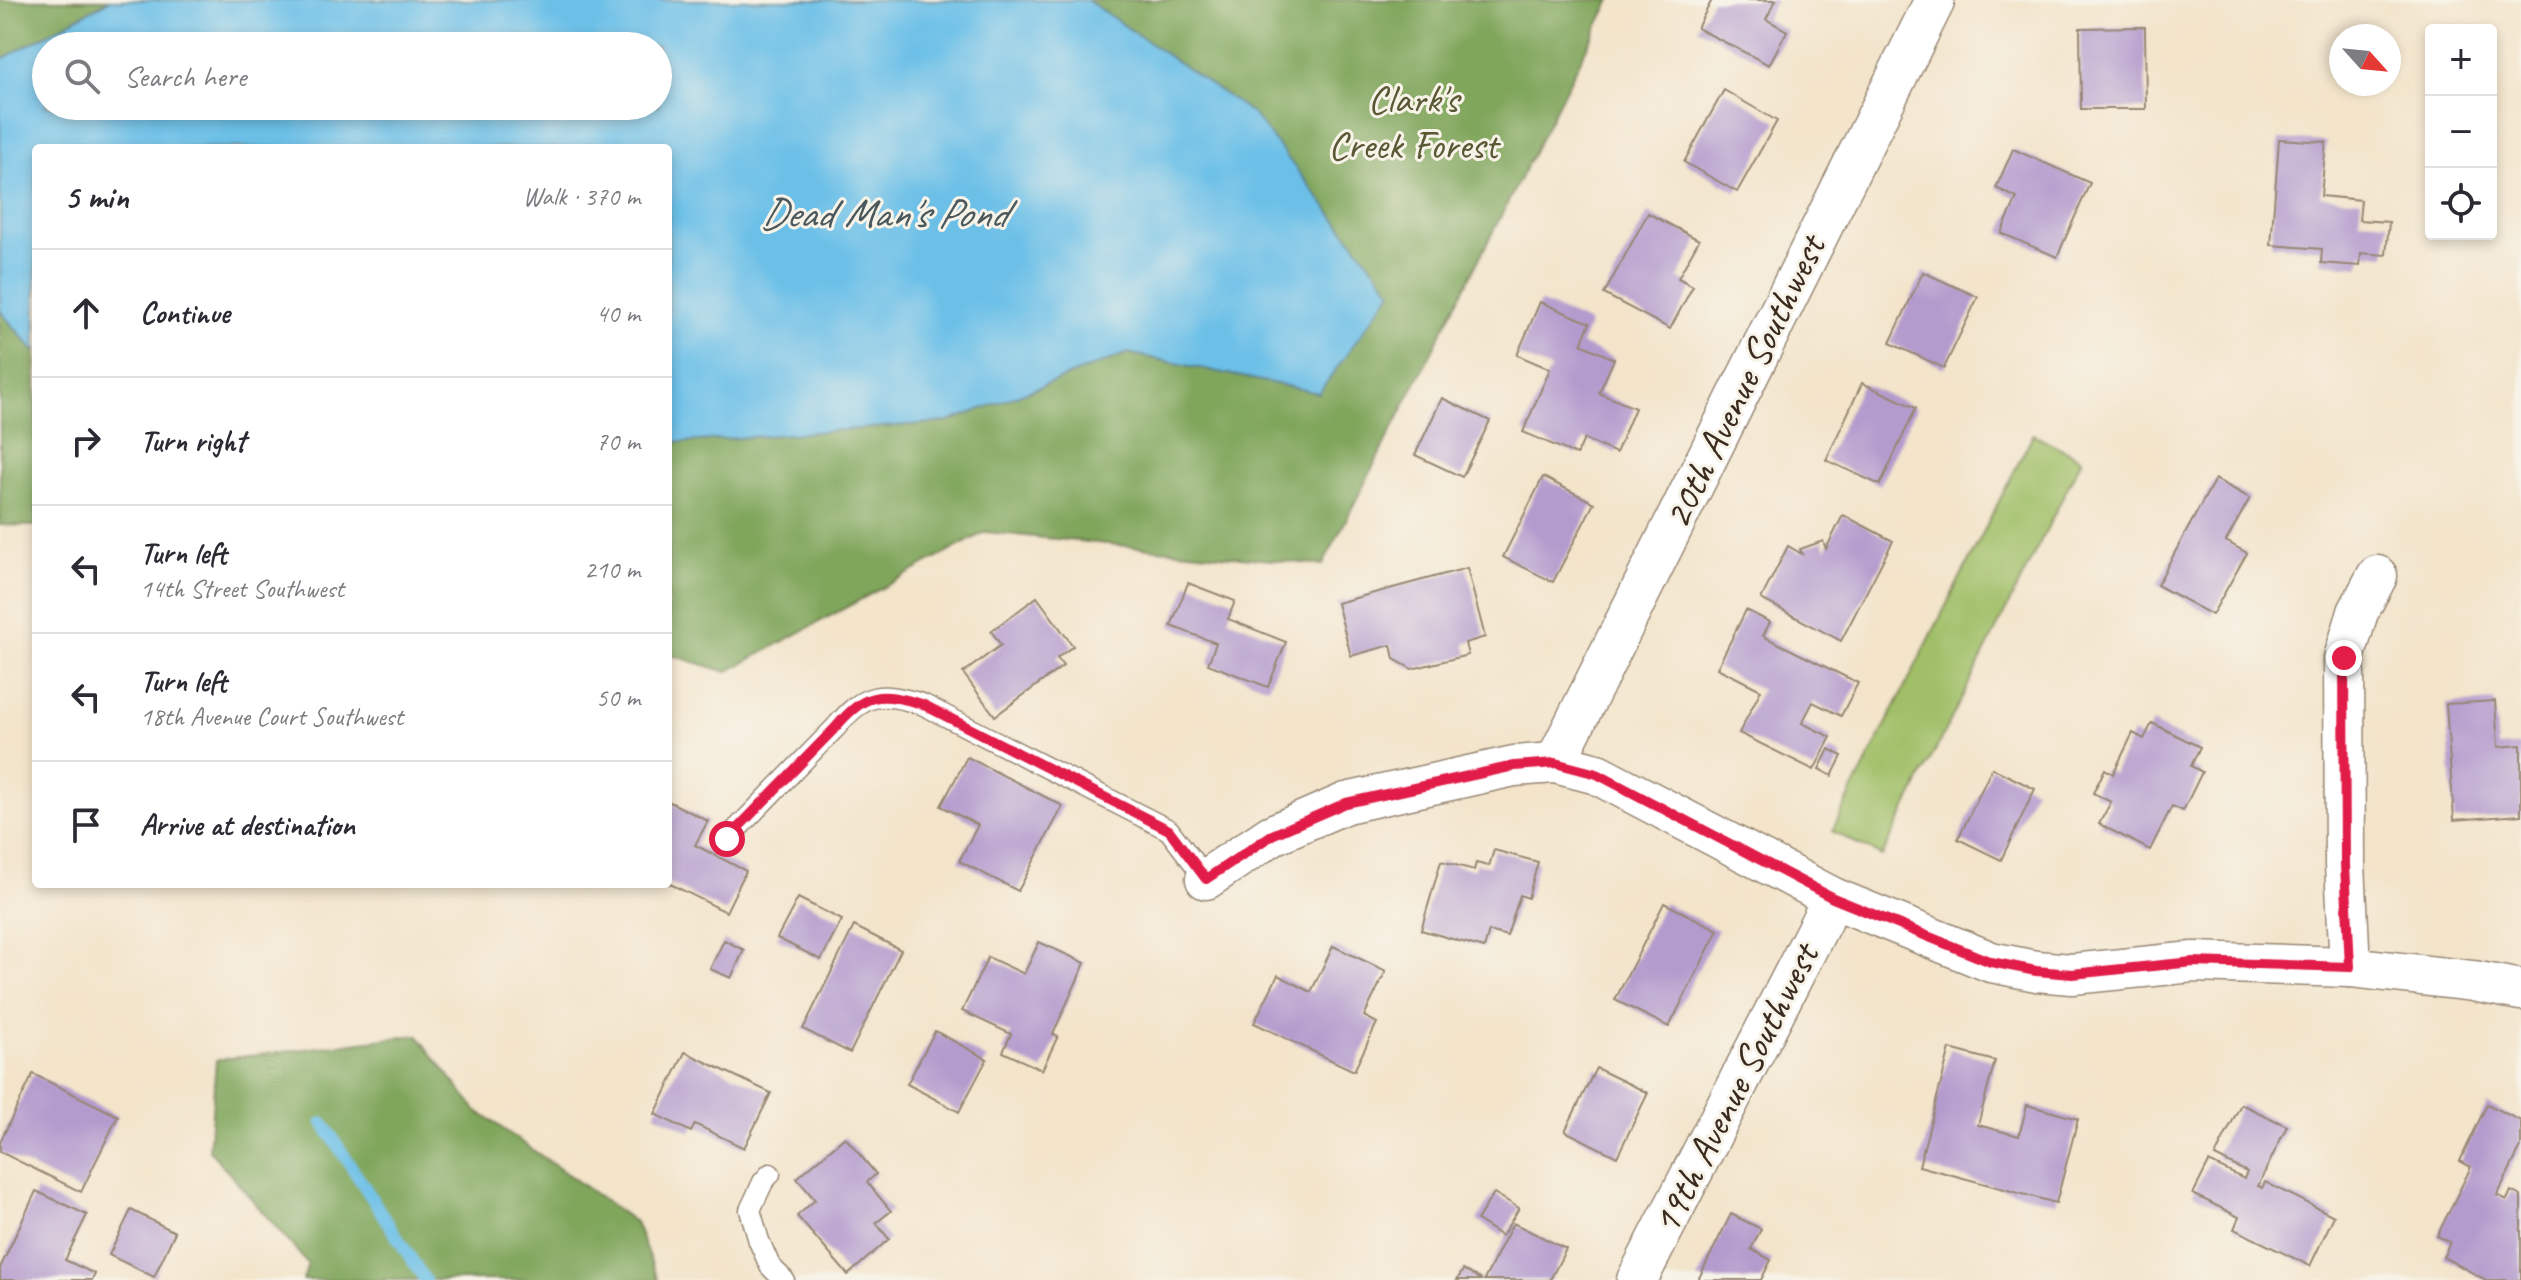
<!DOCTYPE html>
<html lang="en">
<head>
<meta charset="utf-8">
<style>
  :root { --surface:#fff; --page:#f2f2f3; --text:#2b2b33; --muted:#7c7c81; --line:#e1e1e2 }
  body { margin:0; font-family:Caveat,sans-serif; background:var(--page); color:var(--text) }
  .controls { position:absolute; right:24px; top:24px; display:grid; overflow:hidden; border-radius:8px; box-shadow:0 4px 12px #0003 }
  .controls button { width:72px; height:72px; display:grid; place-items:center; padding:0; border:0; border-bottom:2px solid var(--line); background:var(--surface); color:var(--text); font:40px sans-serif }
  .compass { position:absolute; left:2329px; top:24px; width:72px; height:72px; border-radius:50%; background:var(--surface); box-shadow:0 4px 12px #0003; rotate:117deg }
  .stop { position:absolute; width:24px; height:24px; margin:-18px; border:6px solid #e11d48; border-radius:50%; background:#fff }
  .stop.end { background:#e11d48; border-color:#fff; box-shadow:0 2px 8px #0008 }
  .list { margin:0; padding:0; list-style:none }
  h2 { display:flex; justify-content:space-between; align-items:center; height:104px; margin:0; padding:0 32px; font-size:34px }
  h2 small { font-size:26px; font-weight:400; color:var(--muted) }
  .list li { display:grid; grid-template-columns:52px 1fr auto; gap:24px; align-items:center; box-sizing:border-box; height:128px; padding:0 32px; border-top:2px solid var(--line) }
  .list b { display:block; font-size:30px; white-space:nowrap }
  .list p { margin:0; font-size:26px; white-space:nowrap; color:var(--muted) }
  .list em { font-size:26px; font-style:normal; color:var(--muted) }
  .icon { flex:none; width:44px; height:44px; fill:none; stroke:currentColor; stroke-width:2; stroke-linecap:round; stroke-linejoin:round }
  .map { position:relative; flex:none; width:2521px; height:1280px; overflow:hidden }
  .search { position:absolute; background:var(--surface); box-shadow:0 4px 12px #0003; left:32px; top:32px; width:640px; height:88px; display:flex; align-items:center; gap:20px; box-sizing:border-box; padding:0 28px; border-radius:44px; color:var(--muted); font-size:30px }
  .panel { position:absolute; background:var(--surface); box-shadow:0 4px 12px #0003; left:32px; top:144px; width:640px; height:744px; border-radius:8px }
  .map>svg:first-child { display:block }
  .green { fill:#a0bf68; stroke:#6e7443; stroke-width:2 }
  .forest { fill:#80a65c; stroke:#5e683d; stroke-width:2 }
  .water { fill:#6cc0e8; stroke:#547583; stroke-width:2; fill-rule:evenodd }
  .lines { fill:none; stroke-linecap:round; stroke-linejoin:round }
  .stream { stroke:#6cc0e8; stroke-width:12 }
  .building { fill:#b39bcd }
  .service-casing { stroke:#978774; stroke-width:23 }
  .minor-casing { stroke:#978774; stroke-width:43 }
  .service { stroke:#fff; stroke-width:20 }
  .minor { stroke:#fff; stroke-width:40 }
  .route { stroke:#e11d48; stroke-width:10 }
  .labels { text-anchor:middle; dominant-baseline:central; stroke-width:6; stroke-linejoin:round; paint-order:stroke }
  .park-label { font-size:40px; fill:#595734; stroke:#f7f3e8 }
  .street-label { font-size:40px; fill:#3b2a1e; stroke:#f7f3e8 }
  .water-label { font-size:42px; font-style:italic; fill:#4a575b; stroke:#f7f3e8 }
</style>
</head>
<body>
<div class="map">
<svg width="2521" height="1280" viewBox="0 0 2521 1280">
  <rect width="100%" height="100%" fill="#f7f3e8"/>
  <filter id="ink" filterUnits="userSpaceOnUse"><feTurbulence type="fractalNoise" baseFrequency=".0125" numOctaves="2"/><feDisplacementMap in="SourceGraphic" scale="16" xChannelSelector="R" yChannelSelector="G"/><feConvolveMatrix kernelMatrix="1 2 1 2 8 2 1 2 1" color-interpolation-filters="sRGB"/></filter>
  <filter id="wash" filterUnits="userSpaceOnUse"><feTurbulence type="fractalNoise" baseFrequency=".006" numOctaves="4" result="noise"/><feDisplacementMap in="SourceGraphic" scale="32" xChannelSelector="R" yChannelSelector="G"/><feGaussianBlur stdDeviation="1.8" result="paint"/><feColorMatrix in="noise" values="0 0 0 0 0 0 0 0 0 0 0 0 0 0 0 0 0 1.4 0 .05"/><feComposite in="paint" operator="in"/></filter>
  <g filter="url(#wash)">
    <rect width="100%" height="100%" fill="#f3e4ca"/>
    <path class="green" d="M2033 434 2082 459 1882 856 1832 831Z"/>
    <g class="forest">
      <path d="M0 0H110L0 60Z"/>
      <path d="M1087 0H1611L1323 565 985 532 727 672 668 654V441L685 442 948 422 1128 353 1319 393 1253 114Z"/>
      <path d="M0 311 32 349 36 350V526L0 525Z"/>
      <path d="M417 1035 476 1110 635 1222 658 1280H303L308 1264 209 1150 216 1060Z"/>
    </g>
    <path class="water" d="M110 0H1087L1253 114 1392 291 1319 393 1128 353 948 422 685 442 668 441V148H36V350L33 349 0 311V60ZM46 46H658V106H46Z"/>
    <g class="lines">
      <path class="stream" d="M323 1123 425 1280"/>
    </g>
    <g id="blocks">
      <g class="building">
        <path d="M1712 0H1776L1766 19 1787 31 1769 65 1697 28Z"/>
        <path d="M2145 27 2146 109H2081L2080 28Z"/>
        <path d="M1724 90 1777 121 1737 192 1684 162Z"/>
        <path d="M2279 139 2326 142 2321 196 2361 200 2359 220 2389 222 2386 255 2361 253 2360 266 2321 263 2322 249 2271 245Z"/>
        <path d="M2013 149 2090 183 2057 257 2001 233 2017 198 1996 188Z"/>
        <path d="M1648 213 1699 240 1678 278 1693 286 1670 329 1604 294Z"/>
        <path d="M1923 272 1978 297 1944 368 1890 343Z"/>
        <path d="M1540 302 1590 323 1581 344 1614 359 1599 393 1635 408 1616 453 1584 439 1577 455 1523 432 1550 369 1517 355Z"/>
        <path d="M1862 383 1916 408 1880 485 1826 460Z"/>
        <path d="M1442 398 1490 421 1462 477 1415 455Z"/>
        <path d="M1543 477 1594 503 1553 582 1503 557Z"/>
        <path d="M2215 479 2250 498 2226 541 2247 553 2212 615 2157 585Z"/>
        <path d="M1843 515 1893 541 1841 641 1761 599 1788 546 1802 554 1800 549 1823 541 1826 549Z"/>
        <path d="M1467 568 1485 637 1465 643 1468 655 1412 669 1394 659 1391 645 1351 656 1337 603Z"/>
        <path d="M1188 583 1235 601 1228 619 1286 642 1268 687 1208 664 1216 643 1171 626Z"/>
        <path d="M1037 597 1073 646 1057 658 1063 666 995 716 963 673 1001 645 991 631Z"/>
        <path d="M1746 610 1770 622 1763 636 1858 683 1841 716 1813 702 1802 723 1831 737 1814 770 1739 733 1761 690 1717 668Z"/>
        <path d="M2495 701 2498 747 2521 745V815L2454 820 2446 704Z"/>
        <path d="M2152 723 2200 747 2191 766 2202 772 2183 811 2172 806 2150 850 2099 824 2111 802 2093 793 2105 769 2113 774 2133 733 2144 739Z"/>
        <path d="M1829 749 1842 756 1832 776 1819 769Z"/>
        <path d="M967 757 1063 806 1018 891 959 861 978 825 941 806Z"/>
        <path d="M1992 768 2035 789 2001 860 1958 839Z"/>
        <path d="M668 801 708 821 695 845 746 871 726 912 668 883Z"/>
        <path d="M1494 850 1538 862 1528 898 1520 895 1507 936 1489 931 1484 948 1421 930 1441 861 1474 870 1476 863 1489 866Z"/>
        <path d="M798 898 842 920 821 960 777 938Z"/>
        <path d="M1664 903 1718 930 1669 1027 1615 1000Z"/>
        <path d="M854 926 901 950 850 1053 803 1029Z"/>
        <path d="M724 940 744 950 731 978 710 969Z"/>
        <path d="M1039 942 1085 963 1053 1034 1058 1036 1042 1070 1003 1052 1011 1034 962 1011 988 957 1024 974Z"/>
        <path d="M1333 946 1386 971 1364 1016 1377 1023 1354 1071 1254 1023 1278 975 1311 992Z"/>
        <path d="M935 1031 987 1059 959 1112 907 1084Z"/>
        <path d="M1950 1049 1995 1061 1978 1125 2019 1136 2027 1105 2078 1119 2056 1203 1919 1166Z"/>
        <path d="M685 1052 771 1093 744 1148 695 1124 691 1132 655 1114Z"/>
        <path d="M1596 1068 1648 1093 1617 1157 1565 1131Z"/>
        <path d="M33 1074 118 1116 81 1192 0 1152V1142Z"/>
        <path d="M2241 1104 2287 1126 2258 1186 2262 1188 2265 1182 2334 1216 2310 1266 2234 1229 2239 1217 2193 1194 2209 1162 2244 1179 2247 1172 2215 1156Z"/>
        <path d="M2487 1104 2521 1121V1147L2497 1195 2507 1200 2511 1191 2521 1196V1280H2486L2443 1257 2450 1242 2437 1236 2471 1167 2460 1161Z"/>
        <path d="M845 1137 876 1174 867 1182 891 1211 876 1223 889 1239 848 1275 797 1216 815 1200 797 1178Z"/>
        <path d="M36 1191 87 1215 65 1260 95 1274 92 1280H0V1268Z"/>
        <path d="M1494 1193 1519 1208 1502 1236 1477 1220Z"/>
        <path d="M131 1210 175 1232 154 1277 109 1255Z"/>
        <path d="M1731 1214 1761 1229 1751 1249 1771 1260 1761 1280H1698Z"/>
        <path d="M1513 1223 1566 1249 1550 1280H1484Z"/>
        <path d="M1463 1270 1482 1280H1457Z"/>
      </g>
    </g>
  </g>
  <g filter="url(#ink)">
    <use href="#blocks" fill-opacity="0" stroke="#978774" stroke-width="2"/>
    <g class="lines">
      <g class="service-casing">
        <g id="service">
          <path d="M727 839 836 727C865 692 880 692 922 704L1169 830 1206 879"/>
          <path d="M770 1174 763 1182 750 1210 759 1241 770 1266 784 1280"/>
        </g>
      </g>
      <g class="minor-casing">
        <g id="minor">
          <path d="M1555 763 1934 2"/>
          <path d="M1206 879 1272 835 1346 803 1514 766 1555 763 1597 774 1833 898 1991 962 2036 971 2072 974 2193 962 2350 967 2473 981 2521 990"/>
          <path d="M2350 967 2345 864 2344 658 2358 612 2377 576"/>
          <path d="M1637 1280 1833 898"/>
        </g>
      </g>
      <use href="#service" class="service"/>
      <use href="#minor" class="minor"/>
    </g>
  </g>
  <g class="lines" filter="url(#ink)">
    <path class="route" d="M727 839 836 727C865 692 880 692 922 704L1169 830 1206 879 1272 835 1346 803 1514 766 1555 763 1597 774 1833 898 1991 962 2036 971 2072 974 2193 962 2350 967 2345 864 2344 658"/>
  </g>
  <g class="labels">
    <g class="park-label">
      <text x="1413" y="99">Clark's<tspan x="1413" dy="46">Creek Forest</tspan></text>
    </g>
    <g class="street-label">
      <text transform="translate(1744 382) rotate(-64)">20th Avenue Southwest</text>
      <text transform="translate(1735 1089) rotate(-63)">19th Avenue Southwest</text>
    </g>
    <g class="water-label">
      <text x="883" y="213">Dead Man's Pond</text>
    </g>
  </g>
</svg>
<div class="controls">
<button>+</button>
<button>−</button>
<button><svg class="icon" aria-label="locate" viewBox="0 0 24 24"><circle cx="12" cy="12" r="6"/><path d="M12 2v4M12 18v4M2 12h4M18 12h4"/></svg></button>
</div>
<svg class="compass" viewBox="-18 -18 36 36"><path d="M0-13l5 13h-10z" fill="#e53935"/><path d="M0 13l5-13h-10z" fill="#7c7c81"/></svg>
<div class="stop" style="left:727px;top:839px"></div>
<div class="stop end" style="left:2344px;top:658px"></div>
<div class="search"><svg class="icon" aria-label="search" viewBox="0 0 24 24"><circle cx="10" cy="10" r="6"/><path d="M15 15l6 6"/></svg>Search here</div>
<section class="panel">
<h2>5 min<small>Walk · 370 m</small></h2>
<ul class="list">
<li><svg class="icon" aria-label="ahead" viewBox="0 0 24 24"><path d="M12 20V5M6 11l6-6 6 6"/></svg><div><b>Continue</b></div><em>40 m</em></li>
<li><svg class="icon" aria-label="right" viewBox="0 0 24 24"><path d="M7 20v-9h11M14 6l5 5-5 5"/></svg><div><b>Turn right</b></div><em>70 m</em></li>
<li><svg class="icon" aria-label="left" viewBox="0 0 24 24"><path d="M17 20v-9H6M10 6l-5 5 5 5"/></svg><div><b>Turn left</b><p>14th Street Southwest</p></div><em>210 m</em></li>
<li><svg class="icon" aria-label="left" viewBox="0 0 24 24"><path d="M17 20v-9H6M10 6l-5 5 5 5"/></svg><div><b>Turn left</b><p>18th Avenue Court Southwest</p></div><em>50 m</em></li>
<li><svg class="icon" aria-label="arrive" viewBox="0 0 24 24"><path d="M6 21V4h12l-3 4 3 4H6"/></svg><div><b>Arrive at destination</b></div></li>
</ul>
</section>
</div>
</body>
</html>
